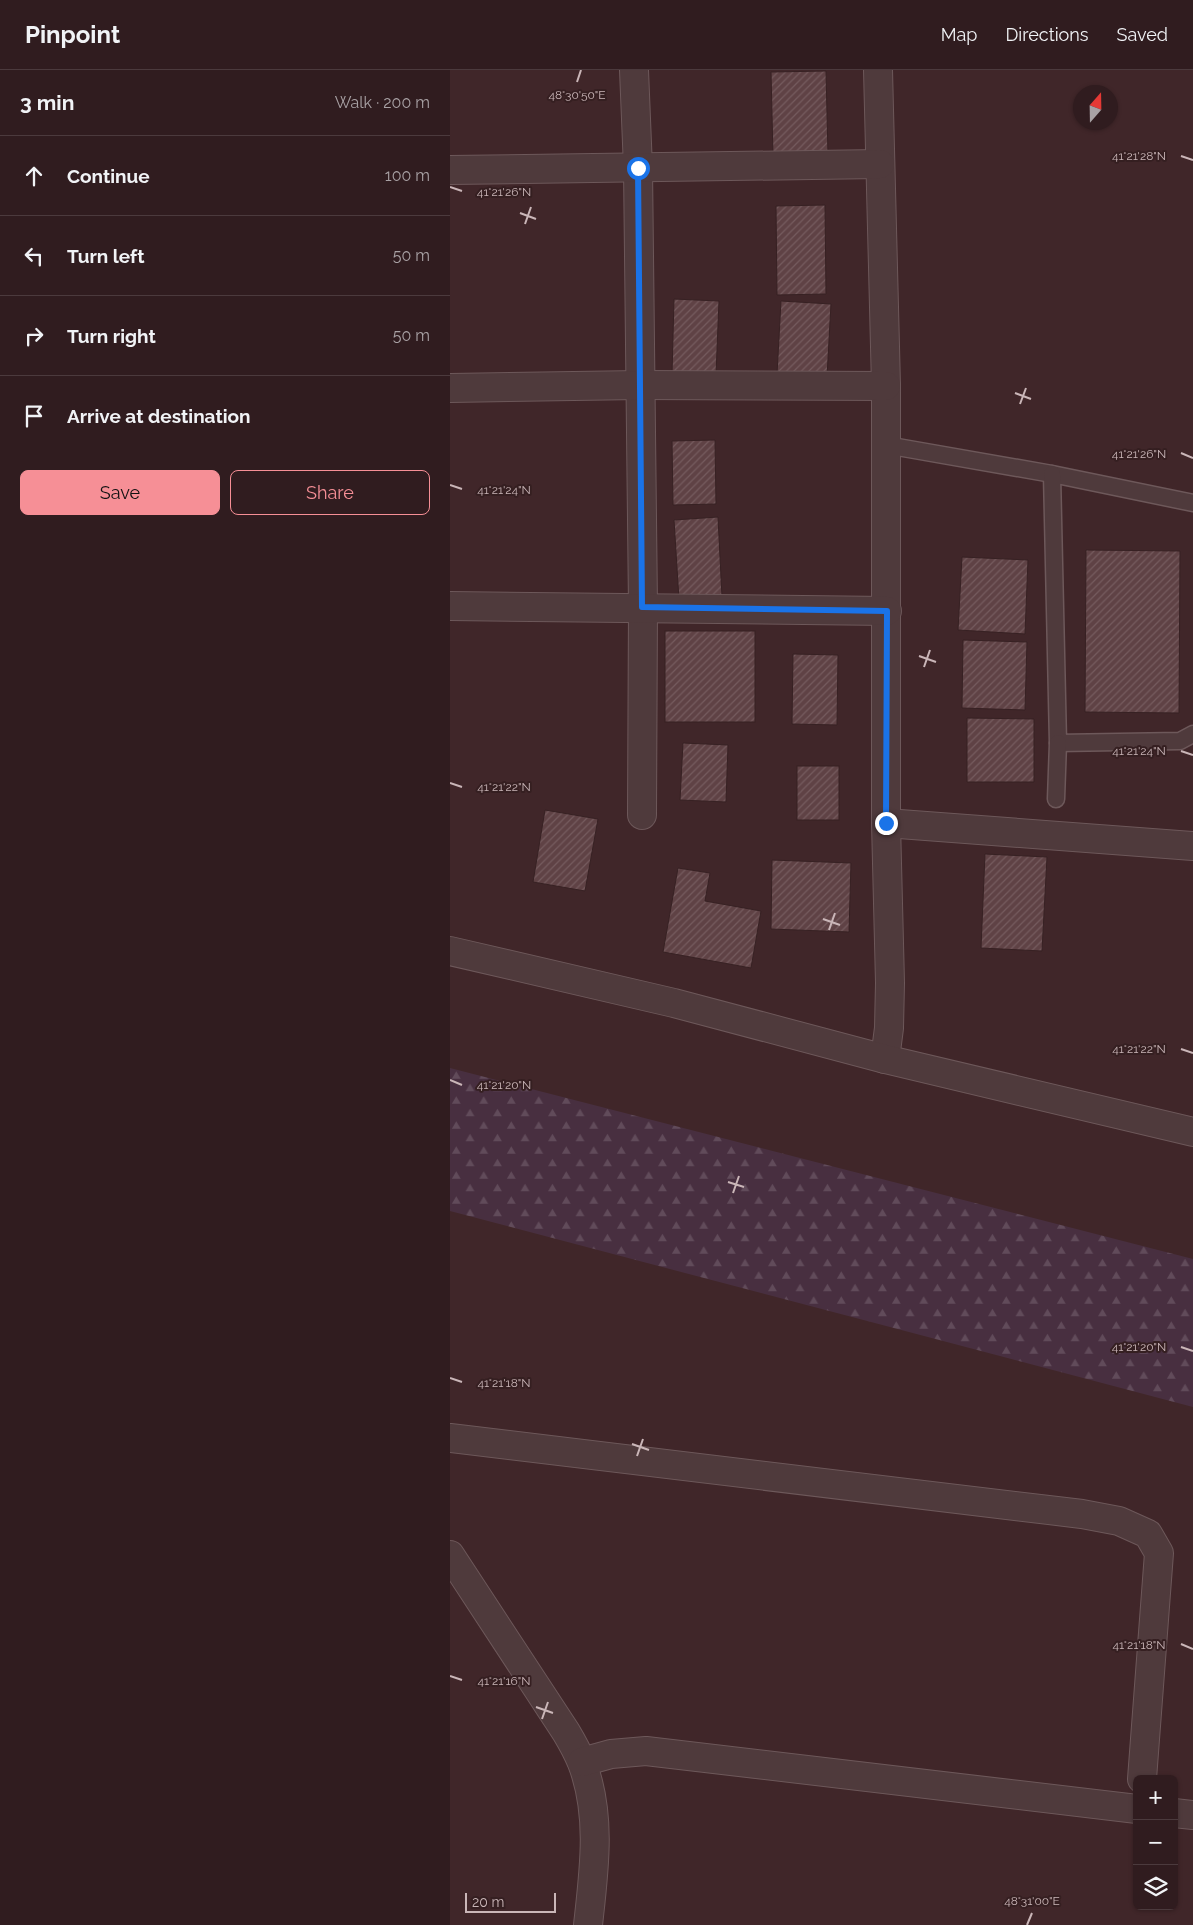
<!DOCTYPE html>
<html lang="en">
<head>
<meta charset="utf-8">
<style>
  :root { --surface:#301c1f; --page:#3c292c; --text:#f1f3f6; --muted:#a8a1a4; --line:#4b3a3d; --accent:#f68f96 }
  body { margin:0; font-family:Raleway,sans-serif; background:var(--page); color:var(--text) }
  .controls { position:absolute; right:15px; bottom:15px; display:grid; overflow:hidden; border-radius:8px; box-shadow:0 1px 4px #0004 }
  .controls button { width:45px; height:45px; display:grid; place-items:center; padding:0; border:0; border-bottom:1px solid var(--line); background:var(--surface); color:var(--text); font:25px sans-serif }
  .compass { position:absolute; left:623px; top:15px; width:45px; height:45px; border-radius:50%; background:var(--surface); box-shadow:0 1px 4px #0004; rotate:20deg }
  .scale { position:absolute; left:15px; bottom:12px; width:91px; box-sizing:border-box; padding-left:5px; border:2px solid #cab6b8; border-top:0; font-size:14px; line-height:18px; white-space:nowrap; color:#cab6b8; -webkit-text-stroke:4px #351f21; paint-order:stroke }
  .stop { position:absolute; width:15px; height:15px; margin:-11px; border:4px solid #1a73e8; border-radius:50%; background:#fff }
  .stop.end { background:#1a73e8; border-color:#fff; box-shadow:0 1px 5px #0008 }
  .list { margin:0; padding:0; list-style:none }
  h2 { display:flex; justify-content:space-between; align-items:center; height:65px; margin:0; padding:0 20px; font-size:21px }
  h2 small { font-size:16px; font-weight:400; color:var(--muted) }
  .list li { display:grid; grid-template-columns:32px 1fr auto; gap:15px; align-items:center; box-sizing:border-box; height:80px; padding:0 20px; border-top:1px solid var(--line) }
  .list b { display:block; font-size:19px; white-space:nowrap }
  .list em { font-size:16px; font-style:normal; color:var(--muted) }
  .actions { display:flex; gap:10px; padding:15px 20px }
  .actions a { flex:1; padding:11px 0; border:1px solid var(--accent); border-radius:8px; text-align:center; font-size:18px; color:var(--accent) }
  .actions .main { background:var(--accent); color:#111 }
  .icon { flex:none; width:28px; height:28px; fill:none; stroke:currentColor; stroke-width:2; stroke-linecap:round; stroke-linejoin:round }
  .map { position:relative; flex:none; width:743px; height:1855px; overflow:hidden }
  header { display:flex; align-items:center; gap:30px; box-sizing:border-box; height:70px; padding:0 25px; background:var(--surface); border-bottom:1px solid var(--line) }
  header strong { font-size:24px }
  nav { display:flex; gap:28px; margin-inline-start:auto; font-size:18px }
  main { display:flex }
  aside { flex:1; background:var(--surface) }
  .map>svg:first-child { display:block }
  .forest { fill:url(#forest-firs) }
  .building { fill:url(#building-hatch); stroke:#372123 }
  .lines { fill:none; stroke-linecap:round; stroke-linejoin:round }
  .service-casing { stroke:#6d585a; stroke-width:19 }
  .minor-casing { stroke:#6d585a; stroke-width:30 }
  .service { stroke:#4f3a3c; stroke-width:16 }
  .minor { stroke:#4f3a3c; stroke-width:28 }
  .route { stroke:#1a73e8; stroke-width:6 }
  .ticks { fill:none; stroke:#cab6b8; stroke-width:2 }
  .ticks-label { font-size:12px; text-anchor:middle; fill:#cab6b8; stroke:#351f21; stroke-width:4; stroke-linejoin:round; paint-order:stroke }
</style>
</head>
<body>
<header>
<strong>Pinpoint</strong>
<nav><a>Map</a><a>Directions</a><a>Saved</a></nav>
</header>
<main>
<aside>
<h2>3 min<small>Walk · 200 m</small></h2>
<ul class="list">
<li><svg class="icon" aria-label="ahead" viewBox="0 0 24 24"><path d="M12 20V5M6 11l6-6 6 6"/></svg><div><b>Continue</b></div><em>100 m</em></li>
<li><svg class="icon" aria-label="left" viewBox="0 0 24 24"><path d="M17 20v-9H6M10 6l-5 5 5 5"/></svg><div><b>Turn left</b></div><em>50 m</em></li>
<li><svg class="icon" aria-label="right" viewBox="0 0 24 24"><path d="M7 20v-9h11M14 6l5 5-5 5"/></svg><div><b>Turn right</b></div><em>50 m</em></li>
<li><svg class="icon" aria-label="arrive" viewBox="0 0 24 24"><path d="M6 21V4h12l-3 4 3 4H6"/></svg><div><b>Arrive at destination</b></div></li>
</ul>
<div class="actions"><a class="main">Save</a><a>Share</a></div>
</aside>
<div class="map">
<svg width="743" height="1855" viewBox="0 0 743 1855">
  <defs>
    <pattern id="forest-firs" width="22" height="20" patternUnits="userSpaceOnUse" patternTransform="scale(1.25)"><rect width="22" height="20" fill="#482f40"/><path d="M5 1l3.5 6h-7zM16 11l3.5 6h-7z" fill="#614b5a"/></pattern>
    <pattern id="building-hatch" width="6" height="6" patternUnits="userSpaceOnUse" patternTransform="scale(1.25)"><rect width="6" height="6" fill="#5f4245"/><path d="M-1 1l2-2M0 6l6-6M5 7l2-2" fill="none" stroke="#755b5e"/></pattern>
  </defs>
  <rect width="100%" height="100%" fill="#402629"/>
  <path class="forest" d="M0 998 743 1189V1337L0 1141Z"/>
  <g class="building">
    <path d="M376 1 378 85 323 87 321 2Z"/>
    <path d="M375 135 376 224 327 225 326 136Z"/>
    <path d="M224 229 269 231 266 305 222 304Z"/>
    <path d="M331 231 381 234 377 307 327 304Z"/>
    <path d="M265 370 266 434 223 435 222 371Z"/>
    <path d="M268 447 272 527 229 530 224 450Z"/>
    <path d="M636 480 730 481 729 643 635 642Z"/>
    <path d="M512 487 578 490 575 564 508 560Z"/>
    <rect x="215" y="561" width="90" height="91"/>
    <path d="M513 570 577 572 575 640 512 638Z"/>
    <path d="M343 584 388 585 387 655 342 654Z"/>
    <path d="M517 648 584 649V712H517Z"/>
    <path d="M233 673 278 675 276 732 230 730Z"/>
    <rect x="347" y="696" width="42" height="54"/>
    <path d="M95 740 148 749 135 821 83 812Z"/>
    <path d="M535 784 597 787 592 881 531 878Z"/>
    <path d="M322 790 401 793 399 862 321 859Z"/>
    <path d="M228 798 260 803 255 831 311 841 301 898 213 882Z"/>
  </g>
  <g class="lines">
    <g class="service-casing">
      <g id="service">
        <path d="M436 375 602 404 743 433"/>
        <path d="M602 404 608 673 730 671 743 664"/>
        <path d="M606 729 608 673"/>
      </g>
    </g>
    <g class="minor-casing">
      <g id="minor">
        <path d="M184 0 188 98 193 537 192 745"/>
        <path d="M428 0 436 316V753L440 913 439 958 435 989"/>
        <path d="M0 100 430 94"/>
        <path d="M0 318 189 315 436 316"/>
        <path d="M0 536 437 541"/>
        <path d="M436 753 743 776"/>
        <path d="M0 881 224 933 435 989 743 1062"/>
        <path d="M0 1368 632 1444 669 1451 698 1464 709 1483 692 1709"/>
        <path d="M0 1485 116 1662C122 1672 128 1683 132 1693 152 1745 144 1801 138 1855"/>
        <path d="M132 1692 161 1684 196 1681 687 1739"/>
        <path d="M724 1743 743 1745"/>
      </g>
    </g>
    <use href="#service" class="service"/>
    <use href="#minor" class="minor"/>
  </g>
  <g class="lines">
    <path class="route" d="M188 98 192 537 437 541 436 753"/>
  </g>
  <path class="ticks" d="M127 12 131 0M731 86 743 90M0 117 12 121M70 143 86 149M75 154 81 137M565 323 581 329M570 334 576 318M731 383 743 388M0 415 12 419M469 586 486 592M474 597 480 580M731 681 743 685M0 713 12 717M373 849 390 855M379 860 385 843M731 979 743 983M0 1010 12 1015M278 1112 294 1117M283 1123 289 1106M731 1277 743 1281M0 1308 12 1312M182 1374 199 1380M187 1386 193 1369M731 1574 743 1579M0 1606 12 1610M86 1637 103 1643M92 1649 98 1632M577 1855 582 1843"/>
  <g class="ticks-label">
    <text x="127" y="29">48°30'50"E</text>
    <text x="689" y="90">41°21'28"N</text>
    <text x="54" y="126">41°21'26"N</text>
    <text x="689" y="388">41°21'26"N</text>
    <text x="54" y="424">41°21'24"N</text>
    <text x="689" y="685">41°21'24"N</text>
    <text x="54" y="721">41°21'22"N</text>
    <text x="689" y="983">41°21'22"N</text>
    <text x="54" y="1019">41°21'20"N</text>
    <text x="689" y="1281">41°21'20"N</text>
    <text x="54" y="1317">41°21'18"N</text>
    <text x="689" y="1579">41°21'18"N</text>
    <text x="54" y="1615">41°21'16"N</text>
    <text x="582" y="1835">48°31'00"E</text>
  </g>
</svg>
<div class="controls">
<button>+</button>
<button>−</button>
<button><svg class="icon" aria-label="layers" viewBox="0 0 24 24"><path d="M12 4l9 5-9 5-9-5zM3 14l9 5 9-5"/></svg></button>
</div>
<svg class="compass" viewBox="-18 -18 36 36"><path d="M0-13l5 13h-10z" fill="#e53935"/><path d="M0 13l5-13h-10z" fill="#a8a1a4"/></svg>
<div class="scale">20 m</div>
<div class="stop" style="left:188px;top:98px"></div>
<div class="stop end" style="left:436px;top:753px"></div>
</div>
</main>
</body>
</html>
